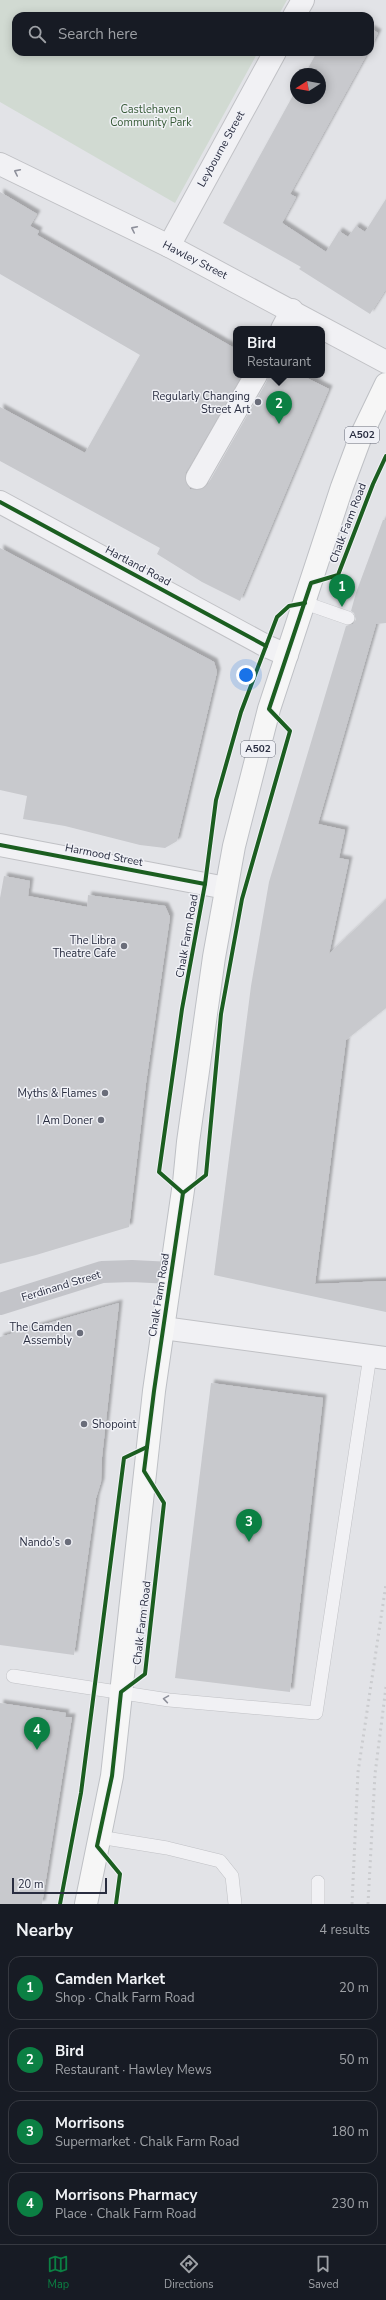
<!DOCTYPE html>
<html lang="en">
<head>
<meta charset="utf-8">
<style>
  :root { --surface:#171b24; --page:#20242c; --text:#f1f3f6; --muted:#9ea1a6; --line:#363941; --accent:#0b8043 }
  body { margin:0; font-family:"Nunito Sans",sans-serif; background:var(--page); color:var(--text) }
  .compass { position:absolute; left:290px; top:68px; width:36px; height:36px; border-radius:50%; background:var(--surface); box-shadow:0 2px 10px #0003; rotate:259deg }
  .scale { position:absolute; left:12px; bottom:10px; width:95px; box-sizing:border-box; padding-left:4px; border:2px solid #292d40; border-top:0; font-size:11px; line-height:14px; white-space:nowrap; color:#292d40; -webkit-text-stroke:3px #f0f1f6; paint-order:stroke }
  .you { position:absolute; left:246px; top:675px; width:14px; height:14px; margin:-10px; border:3px solid #fff; border-radius:50%; background:#1a73e8; box-shadow:0 0 0 6px #1a73e833 }
  .badge { display:grid; place-items:center; width:26px; height:26px; border-radius:50%; background:var(--accent); color:#fff; font-size:13px; font-weight:700 }
  .pin { position:absolute; translate:-50% -33px; filter:drop-shadow(0 1px 2px #0008) }
  .pin::after { content:''; position:absolute; top:21px; width:14px; height:12px; background:inherit; clip-path:polygon(0 0,100% 0,50% 100%) }
  .popup { position:absolute; left:233px; top:326px; width:92px; height:52px; box-sizing:border-box; display:grid; place-content:center; border-radius:8px; background:var(--surface); filter:drop-shadow(0 1px 3px #0005); font-size:13px; white-space:nowrap; color:var(--muted) }
  .popup b { font-size:15px; color:var(--text) }
  .popup::after { content:''; position:absolute; left:50%; top:100%; margin-left:-8px; border:8px solid transparent; border-top-color:var(--surface) }
  .list { margin:0; padding:0; list-style:none }
  h2 { display:flex; justify-content:space-between; align-items:center; height:52px; margin:0; padding:0 16px; font-size:17px }
  h2 small { font-size:13px; font-weight:400; color:var(--muted) }
  .list li { display:grid; grid-template-columns:26px 1fr auto; gap:12px; align-items:center; box-sizing:border-box; height:64px; margin:0 8px 8px; padding:0 8px; border:1px solid var(--line); border-radius:12px }
  .list b { display:block; font-size:15px; white-space:nowrap }
  .list p { margin:0; font-size:13px; white-space:nowrap; color:var(--muted) }
  .list em { font-size:13px; font-style:normal; color:var(--muted) }
  .icon { flex:none; width:22px; height:22px; fill:none; stroke:currentColor; stroke-width:2; stroke-linecap:round; stroke-linejoin:round }
  .map { position:relative; flex:none; width:386px; height:1904px; overflow:hidden }
  .search { position:absolute; background:var(--surface); box-shadow:0 2px 10px #0003; left:12px; right:12px; top:12px; height:44px; display:flex; align-items:center; gap:10px; box-sizing:border-box; padding:0 14px; border-radius:12px; color:var(--muted); font-size:15px }
  .sheet { height:340px; background:var(--surface) }
  nav { display:flex; justify-content:space-around; align-items:center; box-sizing:border-box; height:56px; border-top:1px solid var(--line); background:var(--surface); font-size:11px; color:var(--muted) }
  nav a { display:grid; justify-items:center; gap:2px }
  nav .on { color:var(--accent) }
  .map>svg:first-child { display:block }
  .green { fill:#d1dad2 }
  .building { fill:#c8c9cd; filter:url(#shadow) }
  .lines { fill:none; stroke-linecap:round; stroke-linejoin:round }
  .lane-casing { stroke:#c0c1c5; stroke-width:14 }
  .street-casing { stroke:#c0c1c5; stroke-width:24 }
  .primary-casing { stroke:#bec0c5; stroke-width:24 }
  .lane { stroke:#f1f1f4; stroke-width:13 }
  .street { stroke:#f1f1f4; stroke-width:22 }
  .secondary { stroke:#c3c4c9; stroke-width:22 }
  .primary { stroke:#f6f6f6; stroke-width:22 }
  .rail { stroke:#cbcccf; stroke-width:3; stroke-dasharray:2 4; stroke-linecap:butt }
  .cycleway-casing { stroke:#f0f1f6; stroke-width:6 }
  .cycleway { stroke:#1b5e20; stroke-width:4 }
  .oneway { stroke:#8d8f9a }
  .poi-dot { fill:#6a6d7a; stroke:#f0f1f6; stroke-width:1.5 }
  .labels { text-anchor:middle; dominant-baseline:central; stroke-width:3; stroke-linejoin:round; paint-order:stroke }
  .shield { fill:#f0f1f6; stroke:#656877; stroke-width:1 }
  .shield-label { font-size:10px; font-weight:bold; fill:#292d40 }
  .park-label { font-size:11px; fill:#375b37; stroke:#f0f1f6 }
  .street-label { font-size:11px; fill:#292d40; stroke:#f0f1f6 }
  .poi-label { font-size:11px; fill:#292d40; stroke:#f0f1f6; text-anchor:end }
</style>
</head>
<body>
<div class="map">
<svg width="386" height="1904" viewBox="0 0 386 1904">
  <defs>
    <filter id="shadow"><feDropShadow dx="3.5" dy="-3.5" stdDeviation="1" flood-color="#0004"/></filter>
  </defs>
  <rect width="100%" height="100%" fill="#e2e3e7"/>
  <path class="green" d="M0 0H287L278 16H16V52H258L175 203 0 102Z"/>
  <g class="building">
    <path d="M370 28 378 33 370 48Z"/>
    <path d="M317 52H368L290 194 296 197 282 223 326 252 339 231 348 237 356 226 365 232 386 199V289L370 314 299 269 301 267 223 223 296 90V98H320V74H305Z"/>
    <path d="M0 192 37 214 30 226 39 231 37 235 236 349V375H242L186 472 185 478 190 489 197 490 208 484 267 381 268 375H301L329 389 240 601 202 582 157 554 160 548 0 461V407L85 453 140 355 0 274Z"/>
    <path d="M383 520H386V623L376 624 318 824 345 830 339 858 349 860 329 954 386 900V1008L346 1040 315 1284 386 1281V1312L214 1275 251 986 269 882 346 626 353 624 356 620 354 613 351 611 356 593Z"/>
    <path d="M0 548 214 662 217 672 177 841 165 848 140 845 65 826 23 819 27 796 0 790Z"/>
    <path d="M4 876 30 881 28 896 87 907 88 895 165 906 170 917 146 1083 129 1227 36 1255 0 1264V898Z"/>
    <path d="M119 1303 102 1457 101 1482 96 1498 74 1655 0 1645V1337Z"/>
    <path d="M211 1383 323 1398 290 1692 175 1678Z"/>
    <path d="M0 1703 66 1713 65 1717H72L42 1904H0Z"/>
  </g>
  <g class="lines">
    <g class="lane-casing">
      <g id="lane">
        <path d="M305 603 348 618"/>
        <path d="M13 1676 169 1700 316 1713 370 1356"/>
        <path d="M99 1837 167 1848 220 1861 232 1876 235 1904"/>
        <path d="M318 1904V1882"/>
      </g>
    </g>
    <g class="street-casing">
      <g id="street">
        <path d="M294 16 303 0"/>
        <path d="M0 164 169 246 386 362"/>
        <path d="M169 246 275 52"/>
        <path d="M282 329 292 310"/>
        <path d="M197 478 256 375"/>
        <path d="M0 502 266 646 287 655"/>
        <path d="M0 845 226 888"/>
        <path d="M163 1328 386 1358"/>
      </g>
    </g>
    <g class="primary-casing">
      <path id="primary" d="M86 1904 112 1776 154 1391 184 1183 188 1142 214 957 234 846 269 709 342 487 361 436 386 384"/>
    </g>
    <use href="#lane" class="lane"/>
    <use href="#street" class="street"/>
    <path class="secondary" d="M0 1304 102 1272 132 1271 172 1273"/>
    <use href="#primary" class="primary"/>
    <g class="rail">
      <path d="M352 1904 358 1772 386 1584"/>
      <path d="M368 1904 375 1774 386 1687"/>
    </g>
    <g class="cycleway-casing">
      <g id="cycleway">
        <path d="M0 502 266 646"/>
        <path d="M0 845 205 884"/>
        <path d="M183 1193 159 1172 182 1009 205 884 216 800 241 712 277 617 289 606 305 603"/>
        <path d="M60 1904 81 1793 124 1458 147 1447"/>
        <path d="M116 1904 120 1874 97 1846 112 1776 121 1692 145 1674 164 1503 144 1471 154 1391 183 1193 206 1175 221 1014 242 899 290 731 269 709 311 583 338 575 373 484 386 456"/>
      </g>
    </g>
    <use href="#cycleway" class="cycleway"/>
  </g>
  <defs><path id="oneway-chevron" d="M-2-3.5L2.5 0L-2 3.5" fill="none" stroke-width="1.6" stroke-linecap="round" stroke-linejoin="round"/></defs>
  <g class="oneway">
    <use href="#oneway-chevron" transform="translate(17 172) rotate(-154)"/>
    <use href="#oneway-chevron" transform="translate(134 229) rotate(-154)"/>
    <use href="#oneway-chevron" transform="translate(166 1699) rotate(-171)"/>
  </g>
  <g class="poi-dot">
    <circle cx="258" cy="402" r="4"/>
    <circle cx="124" cy="946" r="4"/>
    <circle cx="105" cy="1093" r="4"/>
    <circle cx="101" cy="1120" r="4"/>
    <circle cx="80" cy="1333" r="4"/>
    <circle cx="84" cy="1424" r="4"/>
    <circle cx="68" cy="1542" r="4"/>
  </g>
  <g class="labels">
    <g class="shield">
      <rect x="345" y="427" width="34" height="16" rx="3"/>
      <rect x="241" y="741" width="34" height="16" rx="3"/>
    </g>
    <g class="shield-label">
      <text x="362" y="435">A502</text>
      <text x="258" y="749">A502</text>
    </g>
    <g class="park-label">
      <text x="151" y="109">Castlehaven<tspan x="151" dy="13">Community Park</tspan></text>
    </g>
    <g class="street-label">
      <text transform="translate(221 149) rotate(-61)">Leybourne Street</text>
      <text transform="translate(195 260) rotate(27)">Hawley Street</text>
      <text transform="translate(348 523) rotate(-69)">Chalk Farm Road</text>
      <text transform="translate(138 566) rotate(28)">Hartland Road</text>
      <text transform="translate(104 855) rotate(11)">Harmood Street</text>
      <text transform="translate(187 936) rotate(-80)">Chalk Farm Road</text>
      <text transform="translate(61 1286) rotate(-17)">Ferdinand Street</text>
      <text transform="translate(159 1295) rotate(-81)">Chalk Farm Road</text>
      <text transform="translate(142 1623) rotate(-83)">Chalk Farm Road</text>
    </g>
    <g class="poi-label">
      <text x="250" y="396">Regularly Changing<tspan x="250" dy="13">Street Art</tspan></text>
      <text x="116" y="940">The Libra<tspan x="116" dy="13">Theatre Cafe</tspan></text>
      <text x="97" y="1093">Myths &amp; Flames</text>
      <text x="93" y="1120">I Am Doner</text>
      <text x="72" y="1327">The Camden<tspan x="72" dy="13">Assembly</tspan></text>
      <text x="92" y="1424" text-anchor="start">Shopoint</text>
      <text x="60" y="1542">Nando's</text>
    </g>
  </g>
</svg>
<svg class="compass" viewBox="-18 -18 36 36"><path d="M0-13l5 13h-10z" fill="#e53935"/><path d="M0 13l5-13h-10z" fill="#9ea1a6"/></svg>
<div class="scale">20 m</div>
<div class="you"></div>
<div class="pin badge" style="left:342px;top:607px">1</div>
<div class="pin badge" style="left:279px;top:424px">2</div>
<div class="popup"><b>Bird</b>Restaurant</div>
<div class="pin badge" style="left:249px;top:1542px">3</div>
<div class="pin badge" style="left:37px;top:1750px">4</div>
<div class="search"><svg class="icon" aria-label="search" viewBox="0 0 24 24"><circle cx="10" cy="10" r="6"/><path d="M15 15l6 6"/></svg>Search here</div>
</div>
<section class="sheet">
<h2>Nearby<small>4 results</small></h2>
<ul class="list">
<li><span class="badge">1</span><div><b>Camden Market</b><p>Shop · Chalk Farm Road</p></div><em>20 m</em></li>
<li><span class="badge">2</span><div><b>Bird</b><p>Restaurant · Hawley Mews</p></div><em>50 m</em></li>
<li><span class="badge">3</span><div><b>Morrisons</b><p>Supermarket · Chalk Farm Road</p></div><em>180 m</em></li>
<li><span class="badge">4</span><div><b>Morrisons Pharmacy</b><p>Place · Chalk Farm Road</p></div><em>230 m</em></li>
</ul>
</section>
<nav>
<a class="on"><svg class="icon" aria-label="map" viewBox="0 0 24 24"><path d="M3 6l6-2 6 2 6-2v14l-6 2-6-2-6 2zM9 4v14M15 6v14"/></svg>Map</a>
<a><svg class="icon" aria-label="directions" viewBox="0 0 24 24"><path d="M12 3l9 9-9 9-9-9zM9 14v-3h6M13 9l2 2-2 2"/></svg>Directions</a>
<a><svg class="icon" aria-label="saved" viewBox="0 0 24 24"><path d="M7 4h10v16l-5-4-5 4z"/></svg>Saved</a>
</nav>
</body>
</html>
